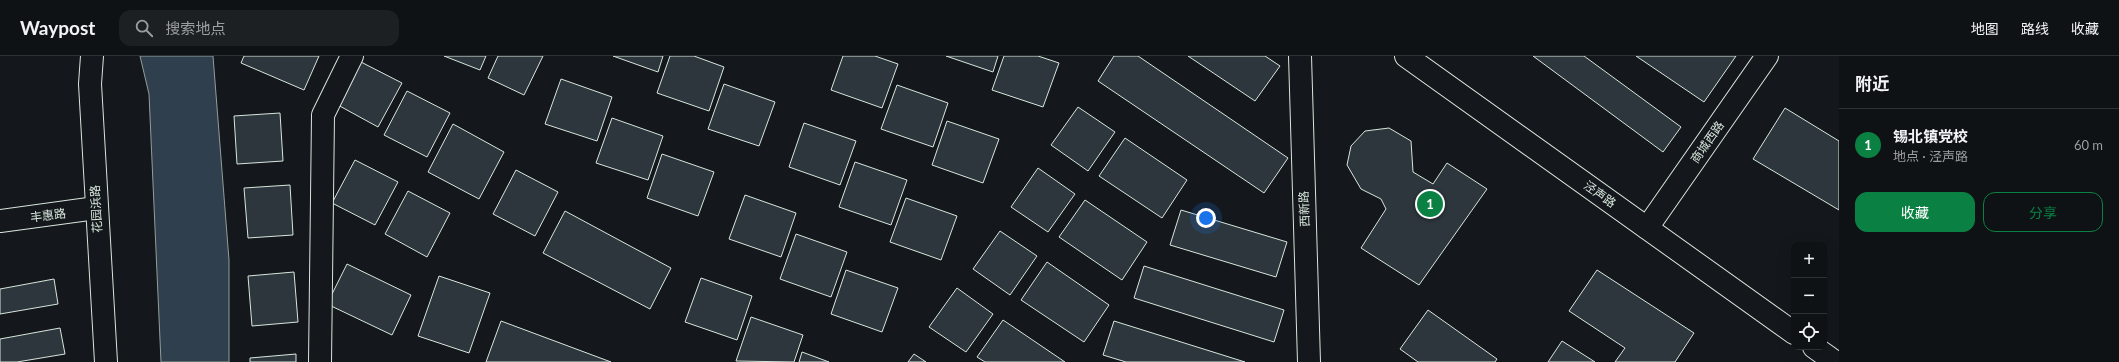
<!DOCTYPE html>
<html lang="zh">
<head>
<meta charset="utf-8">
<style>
  :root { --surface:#0f1215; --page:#1d2022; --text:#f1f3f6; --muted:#9b9ea0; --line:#2f3234; --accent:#0b8043 }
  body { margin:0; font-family:Lato,"Noto Sans SC",sans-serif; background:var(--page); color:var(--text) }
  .controls { position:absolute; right:12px; bottom:12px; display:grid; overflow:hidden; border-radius:8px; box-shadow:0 4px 16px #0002 }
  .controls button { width:36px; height:36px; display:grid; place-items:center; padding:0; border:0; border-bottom:1px solid var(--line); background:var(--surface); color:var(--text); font:20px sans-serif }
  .you { position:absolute; left:1206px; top:162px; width:14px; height:14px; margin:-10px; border:3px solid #fff; border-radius:50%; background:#1a73e8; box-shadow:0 0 0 6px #1a73e833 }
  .badge { display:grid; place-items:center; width:26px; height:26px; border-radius:50%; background:var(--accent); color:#fff; font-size:13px; font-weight:700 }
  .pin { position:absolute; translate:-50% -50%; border:2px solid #fff; box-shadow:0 1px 4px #0006 }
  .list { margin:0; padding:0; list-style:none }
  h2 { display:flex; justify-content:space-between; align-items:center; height:52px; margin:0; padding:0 16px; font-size:17px }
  h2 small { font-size:13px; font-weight:400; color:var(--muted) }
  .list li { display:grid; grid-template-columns:26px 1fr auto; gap:12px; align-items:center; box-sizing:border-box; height:72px; padding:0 16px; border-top:1px solid var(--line) }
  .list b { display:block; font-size:15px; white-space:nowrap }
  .list p { margin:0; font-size:13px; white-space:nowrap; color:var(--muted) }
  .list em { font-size:13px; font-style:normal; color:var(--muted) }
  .actions { display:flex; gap:8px; padding:12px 16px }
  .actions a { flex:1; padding:9px 0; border:1px solid var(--accent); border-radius:12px; text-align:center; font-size:14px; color:var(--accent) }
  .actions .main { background:var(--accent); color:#fff }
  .icon { flex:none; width:22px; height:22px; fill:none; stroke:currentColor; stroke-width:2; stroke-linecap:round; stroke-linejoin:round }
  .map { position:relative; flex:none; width:1839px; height:306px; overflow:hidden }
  header { display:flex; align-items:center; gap:24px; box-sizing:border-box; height:56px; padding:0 20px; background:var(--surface); border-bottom:1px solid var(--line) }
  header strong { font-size:19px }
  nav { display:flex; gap:22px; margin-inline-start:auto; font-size:14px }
  .search { width:280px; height:36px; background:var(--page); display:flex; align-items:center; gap:10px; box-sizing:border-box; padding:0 14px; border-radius:12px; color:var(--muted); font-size:15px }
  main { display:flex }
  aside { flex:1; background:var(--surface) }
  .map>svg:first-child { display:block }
  .water { fill:#2f3f4d; stroke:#939e99 }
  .building { fill:#2c363c; stroke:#d8e6dc }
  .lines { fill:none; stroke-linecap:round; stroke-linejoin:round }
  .minor-casing { stroke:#d8e6dc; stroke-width:24 }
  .tertiary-casing { stroke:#d8e6dc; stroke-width:24 }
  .secondary-casing { stroke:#d8e6dc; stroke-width:24 }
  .minor { stroke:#14181c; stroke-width:22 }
  .tertiary { stroke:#14181c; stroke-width:22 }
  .secondary { stroke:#14181c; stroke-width:22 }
  .labels { text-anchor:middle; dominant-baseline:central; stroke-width:3; stroke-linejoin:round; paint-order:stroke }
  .street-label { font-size:12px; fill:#d8e6dc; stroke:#14181c }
</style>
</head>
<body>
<header>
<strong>Waypost</strong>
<div class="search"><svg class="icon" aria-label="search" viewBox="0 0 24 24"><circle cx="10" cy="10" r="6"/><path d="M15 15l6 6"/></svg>搜索地点</div>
<nav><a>地图</a><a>路线</a><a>收藏</a></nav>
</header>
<main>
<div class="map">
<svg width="1839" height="306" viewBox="0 0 1839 306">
  <rect width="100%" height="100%" fill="#14181c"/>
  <path class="water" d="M140 0H213L229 204V306H161L149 38Z"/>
  <g class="building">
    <path d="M244 0H319L304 34 241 7Z"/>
    <path d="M444 0H486L480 14Z"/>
    <path d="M498 0H543L524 39 488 22Z"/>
    <path d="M613 0H663L658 16Z"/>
    <path d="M670 0H694L724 11 709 55 657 37Z"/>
    <path d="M843 0H875L898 8 882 52 831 34Z"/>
    <path d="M946 0H998L993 16Z"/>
    <path d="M1004 0H1038L1059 7 1043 51 992 34Z"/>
    <path d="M1114 0H1138L1288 102 1264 137 1098 25Z"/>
    <path d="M1188 0H1265L1280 10 1255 45Z"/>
    <path d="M1533 0H1584L1681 71 1663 96Z"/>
    <path d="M1636 0H1736L1704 46Z"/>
    <path d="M359 5 402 27 378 71 336 48Z"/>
    <path d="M561 23 612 41 597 85 545 68Z"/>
    <path d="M724 28 775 46 759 90 708 73Z"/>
    <path d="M897 29 948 47 933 91 881 73Z"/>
    <path d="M407 35 450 57 427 101 384 79Z"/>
    <path d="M1078 51 1115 76 1088 115 1051 89Z"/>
    <path d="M1785 52 1839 85V154L1753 103Z"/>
    <path d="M280 57 283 105 237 108 234 60Z"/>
    <path d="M612 62 663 80 648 124 596 107Z"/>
    <path d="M947 65 999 83 983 127 932 109Z"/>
    <path d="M804 67 856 85 840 129 789 111Z"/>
    <path d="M453 68 504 96 479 143 428 116Z"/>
    <path d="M1389 72 1411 85 1413 116 1433 128 1447 107 1487 133 1419 229 1361 192 1386 153 1381 143 1361 133 1347 109 1351 90 1365 75Z"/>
    <path d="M1125 82 1187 124 1162 162 1099 120Z"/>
    <path d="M662 98 714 116 698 160 647 142Z"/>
    <path d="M355 104 398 126 375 169 332 147Z"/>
    <path d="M855 106 907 124 891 169 839 151Z"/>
    <path d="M1038 112 1075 138 1048 176 1011 151Z"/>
    <path d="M516 114 558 136 535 180 493 158Z"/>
    <path d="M290 129 293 179 248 182 244 132Z"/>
    <path d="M408 135 450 157 427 201 385 178Z"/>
    <path d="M745 139 796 157 781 201 729 183Z"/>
    <path d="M906 142 957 160 941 204 890 186Z"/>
    <path d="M1085 144 1147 186 1122 224 1059 181Z"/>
    <path d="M1181 154 1287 186 1276 221 1170 189Z"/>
    <path d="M565 155 671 212 650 253 543 197Z"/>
    <path d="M1000 175 1037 200 1010 239 973 213Z"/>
    <path d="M796 178 847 196 831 241 780 223Z"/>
    <path d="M1047 206 1109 249 1084 286 1021 244Z"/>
    <path d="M347 208 411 239 392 279 327 248Z"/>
    <path d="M1144 210 1284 254 1274 286 1134 242Z"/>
    <path d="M846 214 898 232 882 276 831 258Z"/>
    <path d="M1597 214 1694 277 1675 306H1615L1625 292 1569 255Z"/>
    <path d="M294 216 298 266 252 270 248 220Z"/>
    <path d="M439 220 490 237 469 297 418 280Z"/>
    <path d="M701 222 752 240 737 284 685 266Z"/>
    <path d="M54 223 58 248 0 258V233Z"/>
    <path d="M957 232 993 258 966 296 929 271Z"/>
    <path d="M1428 254 1497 303 1495 306H1418L1400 293Z"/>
    <path d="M751 261 803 279 794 306 736 305Z"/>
    <path d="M1003 264 1065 306H985L977 301Z"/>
    <path d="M501 265 611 306H486Z"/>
    <path d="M1114 265 1245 306H1126L1103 299Z"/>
    <path d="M60 272 65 298 17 306H0V283Z"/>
    <path d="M1562 285 1595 306H1548Z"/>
    <path d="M802 296 829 306H799Z"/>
    <path d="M296 298V306H250V302Z"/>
    <path d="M914 298 926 306H908Z"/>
  </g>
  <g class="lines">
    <g class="minor-casing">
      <g id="minor">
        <path d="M1647 172 1767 0"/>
        <path d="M320 306 323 59 352 0"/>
      </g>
    </g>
    <g class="tertiary-casing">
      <g id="tertiary">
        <path d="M92 0 90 28 106 306"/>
        <path d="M1406 0 1794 277"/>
        <path d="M0 165 96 152"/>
        <path d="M1814 291 1835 306"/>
      </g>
    </g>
    <g class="secondary-casing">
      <path id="secondary" d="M1300 0 1309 306"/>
    </g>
    <use href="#minor" class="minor"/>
    <use href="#tertiary" class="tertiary"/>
    <use href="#secondary" class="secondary"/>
  </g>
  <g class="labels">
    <g class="street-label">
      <text transform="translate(1707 86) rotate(-55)">商城西路</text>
      <text transform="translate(1600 138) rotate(35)">泾声路</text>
      <text transform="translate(96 153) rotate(-93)">花园浜路</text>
      <text transform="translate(1304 153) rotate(-92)">西新路</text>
      <text transform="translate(48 159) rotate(-7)">丰惠路</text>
    </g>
  </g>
</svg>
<div class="controls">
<button>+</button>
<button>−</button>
<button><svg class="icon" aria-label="locate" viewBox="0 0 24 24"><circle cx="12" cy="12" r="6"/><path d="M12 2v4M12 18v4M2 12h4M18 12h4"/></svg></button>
</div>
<div class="you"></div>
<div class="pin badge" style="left:1430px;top:148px">1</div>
</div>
<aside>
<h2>附近<small></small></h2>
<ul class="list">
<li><span class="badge">1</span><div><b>锡北镇党校</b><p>地点 · 泾声路</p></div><em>60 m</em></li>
</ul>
<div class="actions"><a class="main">收藏</a><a>分享</a></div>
</aside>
</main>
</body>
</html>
